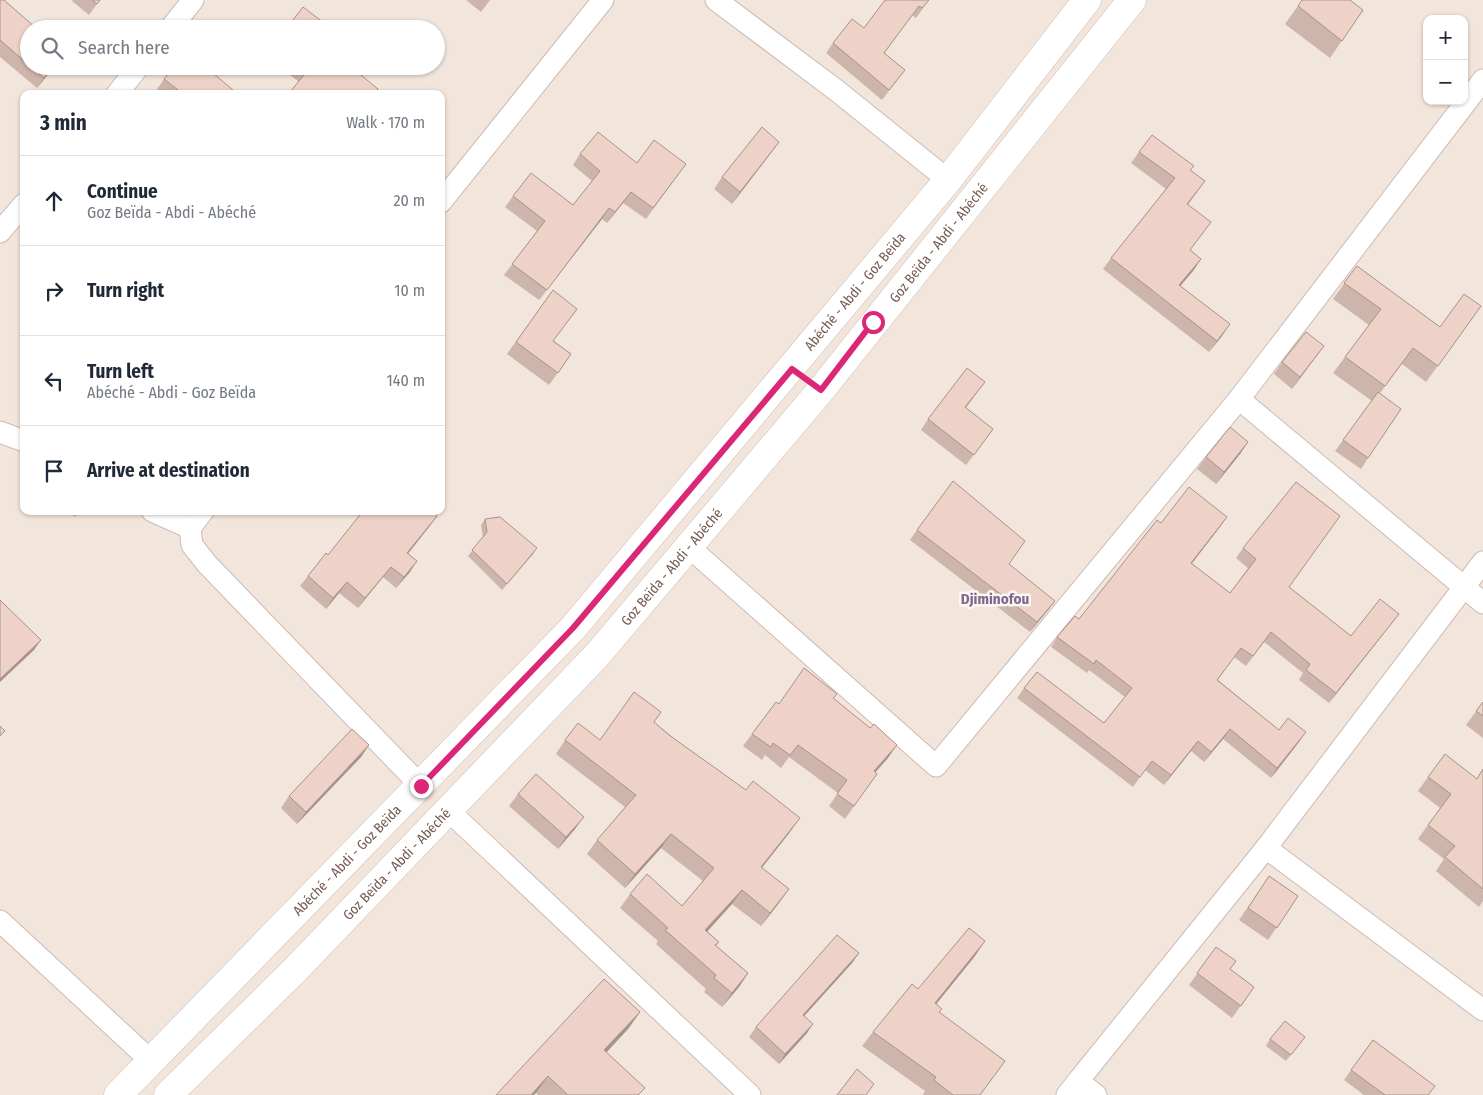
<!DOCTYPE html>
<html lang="en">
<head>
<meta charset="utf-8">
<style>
  :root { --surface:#fff; --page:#f6f6f7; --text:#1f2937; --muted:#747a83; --line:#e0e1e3 }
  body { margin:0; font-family:"Fira Sans Condensed",sans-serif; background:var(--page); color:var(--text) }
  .controls { position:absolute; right:15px; top:15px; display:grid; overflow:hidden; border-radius:10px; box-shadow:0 1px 4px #0004 }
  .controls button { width:45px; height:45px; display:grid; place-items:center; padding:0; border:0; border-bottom:1px solid var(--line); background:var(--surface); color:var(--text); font:25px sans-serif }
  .stop { position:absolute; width:15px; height:15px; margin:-11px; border:4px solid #db2777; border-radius:50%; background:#fff }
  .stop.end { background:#db2777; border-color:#fff; box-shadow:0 1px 5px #0008 }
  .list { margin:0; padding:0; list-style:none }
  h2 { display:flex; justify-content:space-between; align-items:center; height:65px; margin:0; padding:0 20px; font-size:21px }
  h2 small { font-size:16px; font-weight:400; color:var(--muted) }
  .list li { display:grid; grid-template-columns:32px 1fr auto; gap:15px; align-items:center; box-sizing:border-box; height:90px; padding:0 20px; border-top:1px solid var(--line) }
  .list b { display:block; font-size:19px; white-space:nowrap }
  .list p { margin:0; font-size:16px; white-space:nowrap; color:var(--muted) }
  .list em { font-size:16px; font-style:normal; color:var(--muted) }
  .icon { flex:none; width:28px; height:28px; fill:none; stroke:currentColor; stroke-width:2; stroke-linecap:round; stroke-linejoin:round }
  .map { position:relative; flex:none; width:1483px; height:1095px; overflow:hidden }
  .search { position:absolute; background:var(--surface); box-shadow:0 1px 4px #0004; left:20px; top:20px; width:425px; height:55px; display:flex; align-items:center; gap:12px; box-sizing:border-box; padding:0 18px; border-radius:28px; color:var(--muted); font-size:19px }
  .panel { position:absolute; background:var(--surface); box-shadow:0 1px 4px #0004; left:20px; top:90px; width:425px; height:425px; border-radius:10px }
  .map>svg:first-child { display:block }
  .residential { fill:#f2e5db; fill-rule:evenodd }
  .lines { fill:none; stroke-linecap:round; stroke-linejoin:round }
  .minor-casing { stroke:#cdbbb3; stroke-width:23 }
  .secondary-casing { stroke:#d2bdb3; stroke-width:29 }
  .minor { stroke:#fff; stroke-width:21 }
  .secondary { stroke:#fff; stroke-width:28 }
  .wall { fill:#cdb5ab }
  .shaded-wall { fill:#a7938b }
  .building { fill:#eed2c7; stroke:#a7938b }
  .route { stroke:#db2777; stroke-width:6 }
  .labels { text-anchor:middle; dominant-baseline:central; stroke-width:5; stroke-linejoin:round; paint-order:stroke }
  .street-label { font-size:14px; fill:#755a51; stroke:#fef8f3 }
  .neighbourhood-label { font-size:15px; font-weight:bold; fill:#7e6990; stroke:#fef8f3 }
</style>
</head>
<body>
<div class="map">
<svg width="1483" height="1095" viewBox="0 0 1483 1095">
  <rect width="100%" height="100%" fill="#fbf4ec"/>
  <path class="residential" d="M0 0H1483V1095H0ZM1427 19H1464V101H1427ZM29 29H436V66H29ZM24 94H441V511H24Z"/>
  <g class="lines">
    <g class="minor-casing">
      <g id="minor">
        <path d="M716 0 836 90 948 180"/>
        <path d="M170 29 193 0"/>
        <path d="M117 94 139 66"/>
        <path d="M441 202 603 0"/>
        <path d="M0 232 24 204"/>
        <path d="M1239 399 1483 603"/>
        <path d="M0 432 24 441"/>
        <path d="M152 511 190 528"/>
        <path d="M203 511 190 528 192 545 207 564 421 786"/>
        <path d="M689 547 936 766 1239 399 1483 80"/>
        <path d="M449 811 750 1095"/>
        <path d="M1266 848 1483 1010"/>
        <path d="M0 921 151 1061"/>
        <path d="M1067 1095 1078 1081"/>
        <path d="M1096 1095 1078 1081 1266 848 1483 562"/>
      </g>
    </g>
    <g class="secondary-casing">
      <g id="secondary">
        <path id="s1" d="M118 1095 573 628 948 180 1087 0"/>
        <path id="s2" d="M168 1095 295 970 598 654 821 390 1132 0"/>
      </g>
    </g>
    <use href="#minor" class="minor"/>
    <use href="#secondary" class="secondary"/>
  </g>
  <g class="wall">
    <path d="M0 0 29 29V66H55L37 88 0 57Z"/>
    <path d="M73 0H100L89 15 72 1Z"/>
    <path d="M466 0H490L481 12Z"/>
    <path d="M929 0 916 18 912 15 884 54 905 70 882 100 826 53 833 43 864 28Z"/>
    <path d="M1298 6 1363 10 1330 58 1285 24Z"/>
    <path d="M207 66 206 68 232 94H160L156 91 164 79Z"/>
    <path d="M279 66H350L374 94H289L299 82Z"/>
    <path d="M779 142 732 204 714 189 722 177Z"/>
    <path d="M1139 152 1191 171 1205 181 1188 205 1211 222 1190 250 1201 259 1193 271 1180 286 1222 336 1209 352 1103 269 1111 258 1166 189 1131 163Z"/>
    <path d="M580 154 637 163 686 164 646 219 623 203 607 223 602 219 539 300 504 275 537 231 505 207 513 196 573 205 592 181 573 165Z"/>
    <path d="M1357 266 1440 327 1481 306 1426 382 1402 364 1380 393 1368 458 1361 469 1335 451 1372 401 1333 373 1369 325 1333 299Z"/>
    <path d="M553 290 554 341 571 354 549 385 507 354Z"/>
    <path d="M1324 346 1292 389 1274 374 1282 362Z"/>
    <path d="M985 382 966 408 993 429 966 465 921 430 928 419Z"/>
    <path d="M1248 442 1240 454 1216 484 1197 469 1206 457Z"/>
    <path d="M69 511H80L75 517Z"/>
    <path d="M437 516 429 527 408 553 410 572 396 588 383 577 358 608 339 593 326 609 300 586 308 576 328 555Z"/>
    <path d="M1227 517 1192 564 1230 593 1248 568 1236 558 1243 548 1289 587 1351 636 1399 614 1392 623 1329 703 1299 680 1303 673 1264 642 1246 666 1234 657 1218 680 1279 730 1299 742 1271 778 1223 739 1204 762 1191 751 1164 785 1145 770 1133 787 1017 698 1024 688 1104 723 1125 697 1089 670 1087 673 1051 647 1057 637 1079 619 1161 523Z"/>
    <path d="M485 519 537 548 502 590 468 556 483 537 481 525Z"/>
    <path d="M917 530 1055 601 1048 610 1030 632 910 540Z"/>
    <path d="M833 699 888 758 875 772 877 774 845 819 829 806 838 793 789 757 781 768 765 755 762 760 743 746 776 702 779 704Z"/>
    <path d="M1483 702V738L1466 725Z"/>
    <path d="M654 722 790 832 762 868 779 903 761 926 732 904 707 931 719 942 716 946 748 973 739 987 722 1007 704 992 706 989 656 944 658 941 620 908 630 894 682 906 703 881 661 848 625 888 587 854 597 840 625 807 556 754 565 740H600Z"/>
    <path d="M369 745 361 757 297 824 281 808 289 796Z"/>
    <path d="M1483 769V901L1479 907 1436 871 1444 859 1418 839 1440 808 1418 791 1428 777 1477 778Z"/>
    <path d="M518 794 575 829 558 849 509 806Z"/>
    <path d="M1269 876 1298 896 1268 940 1239 920Z"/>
    <path d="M1216 947 1230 969 1254 987 1232 1018 1189 985Z"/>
    <path d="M975 956 936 1004 939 1013 1005 1061 980 1095H924L923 1094 925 1091 862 1046 873 1032 918 989Z"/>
    <path d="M853 962 804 1016 807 1033 779 1064 749 1037 756 1027Z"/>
    <path d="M640 1012 628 1029 606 1052 639 1095H538L536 1093 496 1095Z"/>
    <path d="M1305 1037 1286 1061 1266 1046 1270 1039Z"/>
    <path d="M1373 1040 1429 1095H1364L1344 1080Z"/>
  </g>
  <g class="shaded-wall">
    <path d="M54 66H55L37 88 44 78Z"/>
    <path d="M779 142 771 153 732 204 740 192Z"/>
    <path d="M631 192 623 203 607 223 615 212Z"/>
    <path d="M609 208 602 219 539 300 547 290Z"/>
    <path d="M1201 259 1193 271 1171 297 1179 285Z"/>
    <path d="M1230 324 1222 336 1209 352 1217 341Z"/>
    <path d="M1324 346 1315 358 1292 389 1300 377Z"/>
    <path d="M1248 442 1240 454 1216 484 1224 472Z"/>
    <path d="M437 516 429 527 400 564 407 553Z"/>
    <path d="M1227 517 1220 527 1184 573 1191 563Z"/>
    <path d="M537 548 533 554 502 590Z"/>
    <path d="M417 561 410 572 396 588 404 577Z"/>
    <path d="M391 567 383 577 358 608 365 598Z"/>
    <path d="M347 582 339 593 326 609 333 598Z"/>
    <path d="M1055 601 1048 610 1030 632 1037 622Z"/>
    <path d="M1399 614 1392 623 1329 703 1336 693Z"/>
    <path d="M41 640 34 650 0 682V679Z"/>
    <path d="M1230 729 1223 739 1204 762 1211 752Z"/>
    <path d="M1306 732 1299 742 1271 778 1277 768Z"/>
    <path d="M1198 741 1191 751 1164 785 1171 775Z"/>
    <path d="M369 745 361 757 297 824 306 812Z"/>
    <path d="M897 745 888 758 865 784 874 771Z"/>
    <path d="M584 817 575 829 558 849 566 837Z"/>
    <path d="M800 818 790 832 751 881 761 867Z"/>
    <path d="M671 834 661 848 625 888 635 874Z"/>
    <path d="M789 889 779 903 761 926 770 913Z"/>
    <path d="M742 890 732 904 696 944 705 930Z"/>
    <path d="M985 941 975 956 925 1018 935 1003Z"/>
    <path d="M859 953 853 962 797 1024 803 1015Z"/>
    <path d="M748 973 739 987 722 1007 732 993Z"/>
    <path d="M640 1012 628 1029 593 1067 604 1050Z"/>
    <path d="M813 1024 807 1033 779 1064 785 1054Z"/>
    <path d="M548 1076 536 1093 534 1095H531Z"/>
  </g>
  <g class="building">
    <path d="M0 0H4L37 29H29V65L0 40Z"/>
    <path d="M92 0H100L97 4Z"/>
    <path d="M885 0H929L922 8 919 6 884 53 905 70 889 90 833 43 852 19 864 28Z"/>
    <path d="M1302 0H1350L1363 10 1342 41 1298 6Z"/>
    <path d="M303 7 332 29H286Z"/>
    <path d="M30 66H54L44 78Z"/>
    <path d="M175 66H206V67L234 91 232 94H176L178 90 164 79Z"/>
    <path d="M306 66H350L378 89 374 94H292L290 92 309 69Z"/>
    <path d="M762 127 779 142 740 192 722 177Z"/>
    <path d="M598 132 637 163 654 140 686 164 653 208 631 192 615 212 609 208 547 290 512 264 545 221 513 196 531 173 573 205 600 171 580 154Z"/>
    <path d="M1152 135 1194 166 1190 170 1205 181 1187 204 1211 222 1190 250 1201 259 1179 285 1230 324 1217 341 1111 258 1175 178 1139 152Z"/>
    <path d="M1357 266 1440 327 1464 294 1481 306 1438 366 1413 348 1385 386 1345 357 1381 309 1344 283Z"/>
    <path d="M553 290 577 309 553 341 571 354 558 373 516 342Z"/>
    <path d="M1306 332 1324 346 1300 377 1282 362Z"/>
    <path d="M967 368 985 382 965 407 993 429 974 455 928 419Z"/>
    <path d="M1378 392 1401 409 1368 458 1343 440Z"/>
    <path d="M1230 427 1248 442 1224 472 1206 457Z"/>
    <path d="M953 481 1025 541 1009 564 1055 601 1037 622 917 530Z"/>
    <path d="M1296 482 1340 516 1289 587 1351 636 1380 599 1399 614 1336 693 1306 670 1310 664 1271 632 1253 656 1241 648 1217 680 1279 730 1288 718 1306 732 1277 768 1230 729 1211 752 1198 741 1171 775 1152 761 1140 777 1024 688 1037 672 1104 723 1132 688 1096 660 1094 664 1057 637 1075 616 1079 619 1157 520 1161 523 1189 487 1227 517 1191 563 1230 593 1256 559 1243 548Z"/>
    <path d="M363 511H431L437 516 407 553 417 561 404 577 391 567 365 598 347 582 333 598 308 576 326 553 328 555Z"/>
    <path d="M500 517 537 548 507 584 472 550 487 532 485 519Z"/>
    <path d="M0 600 41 640 0 679Z"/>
    <path d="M804 668 837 694 833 698 870 728 874 724 897 745 874 771 877 774 854 806 837 794 847 780 798 745 790 755 773 743 771 747 752 734 776 702 779 704Z"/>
    <path d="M634 692 661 712 654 722 669 735 746 790 753 781 800 818 761 867 789 889 770 913 742 890 705 930 719 942 715 945 748 973 732 993 714 978 716 975 665 930 668 928 630 894 647 874 682 906 714 868 671 834 635 874 597 840 636 795 565 740 578 723 600 740Z"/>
    <path d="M1483 702V716L1476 711Z"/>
    <path d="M0 726 5 731 0 736Z"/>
    <path d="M352 729 369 745 306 812 289 796Z"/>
    <path d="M1445 754 1477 779 1483 769V889L1445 857 1455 846 1428 825 1451 794 1428 777Z"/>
    <path d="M536 774 584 817 566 837 518 794Z"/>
    <path d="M1269 876 1298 896 1277 928 1248 908Z"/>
    <path d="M969 928 985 941 935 1003 942 1009 939 1012 1005 1061 980 1095H953L934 1080 936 1077 873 1032 912 984 918 989Z"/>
    <path d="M837 935 859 953 803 1015 813 1024 785 1054 756 1027Z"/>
    <path d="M1216 947 1236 961 1230 969 1254 987 1241 1006 1197 973Z"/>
    <path d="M604 979 640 1012 604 1050 645 1088 638 1095H568L548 1076 531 1095H496Z"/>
    <path d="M1285 1021 1305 1037 1291 1055 1270 1039Z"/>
    <path d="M1373 1040 1435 1086 1428 1095H1385L1351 1070Z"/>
    <path d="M857 1069 874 1084 866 1095H837Z"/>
  </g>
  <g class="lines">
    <path class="route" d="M421 786 573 628 792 369 821 390 873 322"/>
  </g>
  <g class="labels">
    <g class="street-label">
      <text stroke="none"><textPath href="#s2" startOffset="1150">Goz Beïda - Abdi - Abéché</textPath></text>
      <text stroke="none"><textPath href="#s1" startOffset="1091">Abéché - Abdi - Goz Beïda</textPath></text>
      <text stroke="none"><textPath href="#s2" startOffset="730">Goz Beïda - Abdi - Abéché</textPath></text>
      <text stroke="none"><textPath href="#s1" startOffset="328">Abéché - Abdi - Goz Beïda</textPath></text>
      <text stroke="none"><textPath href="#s2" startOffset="325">Goz Beïda - Abdi - Abéché</textPath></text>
    </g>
    <g class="neighbourhood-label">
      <text x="995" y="599">Djiminofou</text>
    </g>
  </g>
</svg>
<div class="controls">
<button>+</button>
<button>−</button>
</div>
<div class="stop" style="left:873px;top:322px"></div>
<div class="stop end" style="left:421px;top:786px"></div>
<div class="search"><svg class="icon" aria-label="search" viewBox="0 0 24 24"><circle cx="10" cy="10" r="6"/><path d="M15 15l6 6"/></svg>Search here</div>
<section class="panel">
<h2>3 min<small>Walk · 170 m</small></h2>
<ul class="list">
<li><svg class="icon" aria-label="ahead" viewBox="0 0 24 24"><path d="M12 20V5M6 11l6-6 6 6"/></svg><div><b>Continue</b><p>Goz Beïda - Abdi - Abéché</p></div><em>20 m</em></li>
<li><svg class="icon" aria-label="right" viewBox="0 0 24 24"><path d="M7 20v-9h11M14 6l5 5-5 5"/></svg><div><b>Turn right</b></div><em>10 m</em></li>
<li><svg class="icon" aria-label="left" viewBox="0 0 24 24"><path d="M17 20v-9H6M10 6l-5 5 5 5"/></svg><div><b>Turn left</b><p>Abéché - Abdi - Goz Beïda</p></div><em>140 m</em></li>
<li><svg class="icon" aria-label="arrive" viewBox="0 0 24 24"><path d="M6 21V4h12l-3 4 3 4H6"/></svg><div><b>Arrive at destination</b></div></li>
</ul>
</section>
</div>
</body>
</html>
